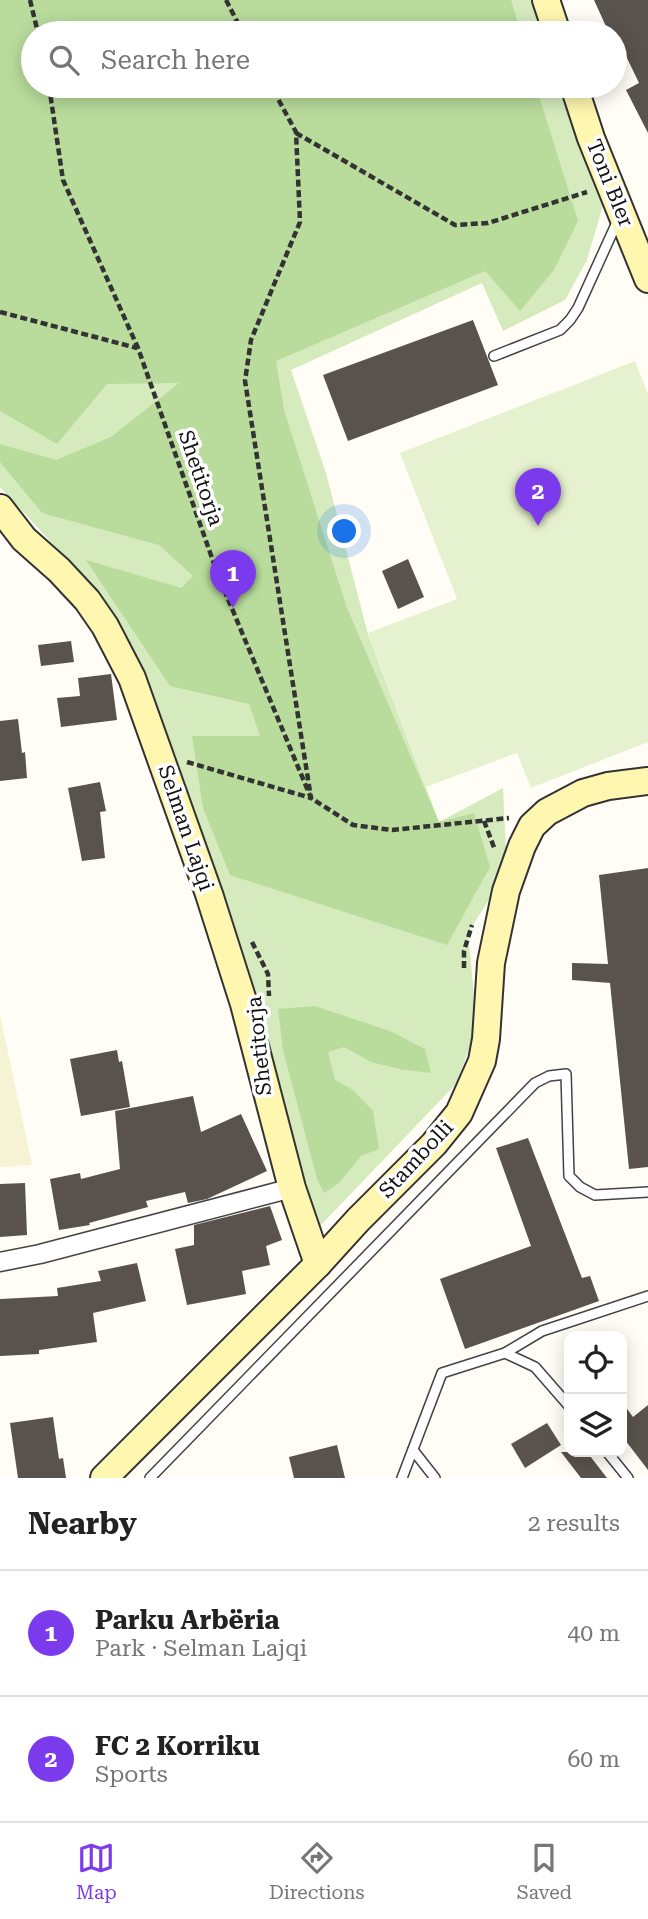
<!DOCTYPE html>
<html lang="en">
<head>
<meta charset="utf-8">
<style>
  :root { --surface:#fff; --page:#f6f6f6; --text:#222; --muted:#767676; --line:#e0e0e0; --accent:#7c3aed }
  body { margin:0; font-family:"Roboto Serif",serif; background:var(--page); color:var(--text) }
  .controls { position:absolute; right:21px; bottom:21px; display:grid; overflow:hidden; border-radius:14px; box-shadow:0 4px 18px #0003 }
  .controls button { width:63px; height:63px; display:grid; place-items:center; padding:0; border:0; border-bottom:2px solid var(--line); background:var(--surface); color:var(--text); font:35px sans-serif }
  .you { position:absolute; left:345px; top:532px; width:24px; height:24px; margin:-18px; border:5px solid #fff; border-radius:50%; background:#1a73e8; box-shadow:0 0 0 10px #1a73e833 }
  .badge { display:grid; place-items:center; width:46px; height:46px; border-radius:50%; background:var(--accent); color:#fff; font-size:23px; font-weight:700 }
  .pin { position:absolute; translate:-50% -58px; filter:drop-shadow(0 2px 4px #0008) }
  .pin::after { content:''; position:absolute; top:37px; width:24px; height:21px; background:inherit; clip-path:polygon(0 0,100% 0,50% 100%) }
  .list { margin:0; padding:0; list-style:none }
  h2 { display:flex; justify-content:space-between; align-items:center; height:91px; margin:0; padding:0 28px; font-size:30px }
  h2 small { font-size:23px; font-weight:400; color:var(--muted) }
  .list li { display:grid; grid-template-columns:46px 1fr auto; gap:21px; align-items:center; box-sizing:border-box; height:126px; padding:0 28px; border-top:2px solid var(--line) }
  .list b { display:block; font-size:26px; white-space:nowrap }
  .list p { margin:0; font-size:23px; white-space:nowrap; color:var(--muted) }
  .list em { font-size:23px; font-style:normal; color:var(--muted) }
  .icon { flex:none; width:38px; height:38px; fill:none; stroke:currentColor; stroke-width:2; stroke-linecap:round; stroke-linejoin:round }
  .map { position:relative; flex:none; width:648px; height:1478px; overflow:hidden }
  .search { position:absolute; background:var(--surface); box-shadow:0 4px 18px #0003; left:21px; right:21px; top:21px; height:77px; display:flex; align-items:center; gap:18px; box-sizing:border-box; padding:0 24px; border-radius:38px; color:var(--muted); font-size:26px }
  .sheet { height:343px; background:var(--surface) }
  nav { display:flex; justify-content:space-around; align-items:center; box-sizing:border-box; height:98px; border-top:2px solid var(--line); background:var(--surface); font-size:19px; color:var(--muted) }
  nav a { display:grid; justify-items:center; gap:4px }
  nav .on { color:var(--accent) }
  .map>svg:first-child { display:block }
  .farmland { fill:#f6f3d4 }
  .green { fill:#d5ebbd }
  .forest { fill:#b9dc9c }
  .pitch { fill:#e6f2cf }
  .building { fill:#5a524d }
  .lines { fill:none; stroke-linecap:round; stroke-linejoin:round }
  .lane-casing { stroke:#444; stroke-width:12 }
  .street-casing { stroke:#444; stroke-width:21 }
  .secondary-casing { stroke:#333; stroke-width:30 }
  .path { stroke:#333; stroke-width:4.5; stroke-dasharray:7 3.5; stroke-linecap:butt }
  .lane { stroke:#fff; stroke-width:9 }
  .street { stroke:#fff; stroke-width:18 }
  .secondary { stroke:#fff6b0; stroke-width:26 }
  .labels { text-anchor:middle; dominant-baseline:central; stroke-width:7; stroke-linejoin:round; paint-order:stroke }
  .street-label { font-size:21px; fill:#111; stroke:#fff }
</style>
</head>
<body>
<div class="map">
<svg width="648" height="1478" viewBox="0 0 648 1478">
  <rect width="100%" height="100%" fill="#fffdf5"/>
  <path class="farmland" d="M0 1015 32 1165 0 1167Z"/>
  <path class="green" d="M0 0H532L543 33H33V86H560L577 138 604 202 587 260 565 300 503 331 482 283 291 370 326 473 368 634 439 822 503 788 507 871 468 933 477 1026 456 1084 320 1226 311 1208 254 994 138 663 88 582 0 487Z"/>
  <g class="forest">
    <path d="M0 0H511L521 33H33V86H536L578 221 554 270 520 311 485 271 276 361 284 410 347 608 439 822 474 813 490 867 447 945 230 875 203 808 192 736H260L249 704 170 686 86 560 181 588 193 576 159 545 42 513 0 462V444L56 460 111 437 179 383 107 384 57 444 0 411Z"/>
    <path d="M315 1006 390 1031 425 1049 431 1073 399 1069 371 1062 344 1047 328 1052 335 1080 353 1090 373 1111 379 1149 361 1156 339 1183 324 1193 317 1179 283 1050 278 1009Z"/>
  </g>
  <path class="pitch" d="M635 361 648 394V742L531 788 517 753 426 787 368 633 457 599 400 453Z"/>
  <g class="building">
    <path d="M594 0H648V133L626 90 639 83 615 33H609Z"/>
    <path d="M473 320 498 385 348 441 323 375Z"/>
    <path d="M408 559 424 597 398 609 382 571Z"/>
    <path d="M71 641 74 662 41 666 38 645Z"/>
    <path d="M111 674 117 720 61 727 57 698 80 696 78 678Z"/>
    <path d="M18 719 22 753 25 752 27 778 0 781V721Z"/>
    <path d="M100 782 106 811 100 812 105 858 82 861 68 788Z"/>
    <path d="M648 868V1167L629 1169 610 983 572 980V963L608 964 599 875Z"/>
    <path d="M117 1050 119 1062 122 1061 130 1107 81 1116 70 1059Z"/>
    <path d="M193 1096 201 1132 241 1114 267 1171 207 1199 188 1203 185 1192 146 1201 148 1207 89 1223 90 1225 59 1230 50 1179 80 1173 81 1179 120 1169 115 1111Z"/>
    <path d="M528 1138 582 1278 590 1276 599 1301 465 1349 440 1279 531 1246 496 1148Z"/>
    <path d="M25 1183 27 1235 0 1237V1184Z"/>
    <path d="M270 1206 282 1240 266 1246 270 1265 242 1271 246 1294 187 1305 175 1249 194 1245V1225Z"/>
    <path d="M137 1263 146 1301 93 1313 97 1342 39 1350V1354L0 1356V1299L58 1296 57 1288 101 1281 98 1271Z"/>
    <path d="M622 1402 633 1417 648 1405V1470L622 1436Z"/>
    <path d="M53 1417 59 1459 63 1458 66 1478H18L10 1423Z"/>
    <path d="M547 1423 561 1445 525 1468 511 1444Z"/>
    <path d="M337 1445 345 1478H294L289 1457Z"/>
    <path d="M561 1452H587L607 1478H581Z"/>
  </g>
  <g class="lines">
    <g class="lane-casing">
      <g id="lane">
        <path d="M494 356 560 330 570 320 578 308 618 220"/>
        <path d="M505 1353 542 1331 648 1296"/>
        <path d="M413 1450 435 1478"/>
        <path d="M607 1452 628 1478"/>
        <path d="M150 1478 535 1083 549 1076 566 1074 569 1176 580 1187 595 1195 648 1192"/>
        <path d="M402 1478 442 1373 505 1353 535 1367 569 1406"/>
      </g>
    </g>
    <g class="street-casing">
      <path id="street" d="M0 1262 40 1254 292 1188"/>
    </g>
    <g class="secondary-casing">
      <g id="secondary">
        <path d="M546 0 557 33"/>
        <path d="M574 86 591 138 648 279"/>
        <path d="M0 508 24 539 59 570 87 600 105 626 132 678 209 894 244 1004 292 1188 318 1264"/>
        <path d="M104 1478 318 1264 358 1220 434 1144 459 1113 482 1061 486 1039 491 963 506 891 522 846 532 826 547 812 583 793 608 786 648 781"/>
      </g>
    </g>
    <g class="path">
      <path d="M30 0 38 33"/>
      <path d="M226 0 243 33"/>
      <path d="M49 86 63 180 138 348 218 575 311 798 353 825 392 830 509 818"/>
      <path d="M296 133 455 225 488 223 587 192"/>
      <path d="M0 312 137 348"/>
      <path d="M187 762 311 798 245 381 251 340 300 222 296 132 271 86"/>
      <path d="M484 821 495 850"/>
      <path d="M252 942 268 974 269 996"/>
      <path d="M464 968V951L472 925"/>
    </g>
    <use href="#lane" class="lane"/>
    <use href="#street" class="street"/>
    <use href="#secondary" class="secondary"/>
  </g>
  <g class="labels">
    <g class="street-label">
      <text transform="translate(610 183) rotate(68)">Toni Bler</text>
      <text transform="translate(201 478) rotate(71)">Shetitorja</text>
      <text transform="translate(186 828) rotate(71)">Selman Lajqi</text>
      <text transform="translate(259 1046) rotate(-96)">Shetitorja</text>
      <text transform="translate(416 1159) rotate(-47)">Stambolli</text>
    </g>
  </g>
</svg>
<div class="controls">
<button><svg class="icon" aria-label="locate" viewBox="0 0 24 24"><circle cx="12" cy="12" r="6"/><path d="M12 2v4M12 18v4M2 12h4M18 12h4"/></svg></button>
<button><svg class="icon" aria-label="layers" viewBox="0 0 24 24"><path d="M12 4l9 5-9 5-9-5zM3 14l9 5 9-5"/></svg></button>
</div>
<div class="you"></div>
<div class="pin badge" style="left:233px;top:608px">1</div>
<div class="pin badge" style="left:538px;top:526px">2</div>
<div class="search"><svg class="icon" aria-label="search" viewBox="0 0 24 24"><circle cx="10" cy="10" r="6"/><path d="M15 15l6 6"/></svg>Search here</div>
</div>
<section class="sheet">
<h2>Nearby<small>2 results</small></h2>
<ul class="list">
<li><span class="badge">1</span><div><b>Parku Arbëria</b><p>Park · Selman Lajqi</p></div><em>40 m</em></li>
<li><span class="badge">2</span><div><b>FC 2 Korriku</b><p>Sports</p></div><em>60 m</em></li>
</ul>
</section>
<nav>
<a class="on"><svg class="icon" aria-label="map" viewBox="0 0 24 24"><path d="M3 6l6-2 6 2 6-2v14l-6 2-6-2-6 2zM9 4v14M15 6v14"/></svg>Map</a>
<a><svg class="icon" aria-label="directions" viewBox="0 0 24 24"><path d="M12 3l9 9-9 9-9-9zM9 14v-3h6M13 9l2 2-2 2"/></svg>Directions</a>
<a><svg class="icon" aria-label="saved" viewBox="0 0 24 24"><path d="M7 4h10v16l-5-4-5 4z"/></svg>Saved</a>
</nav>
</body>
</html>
